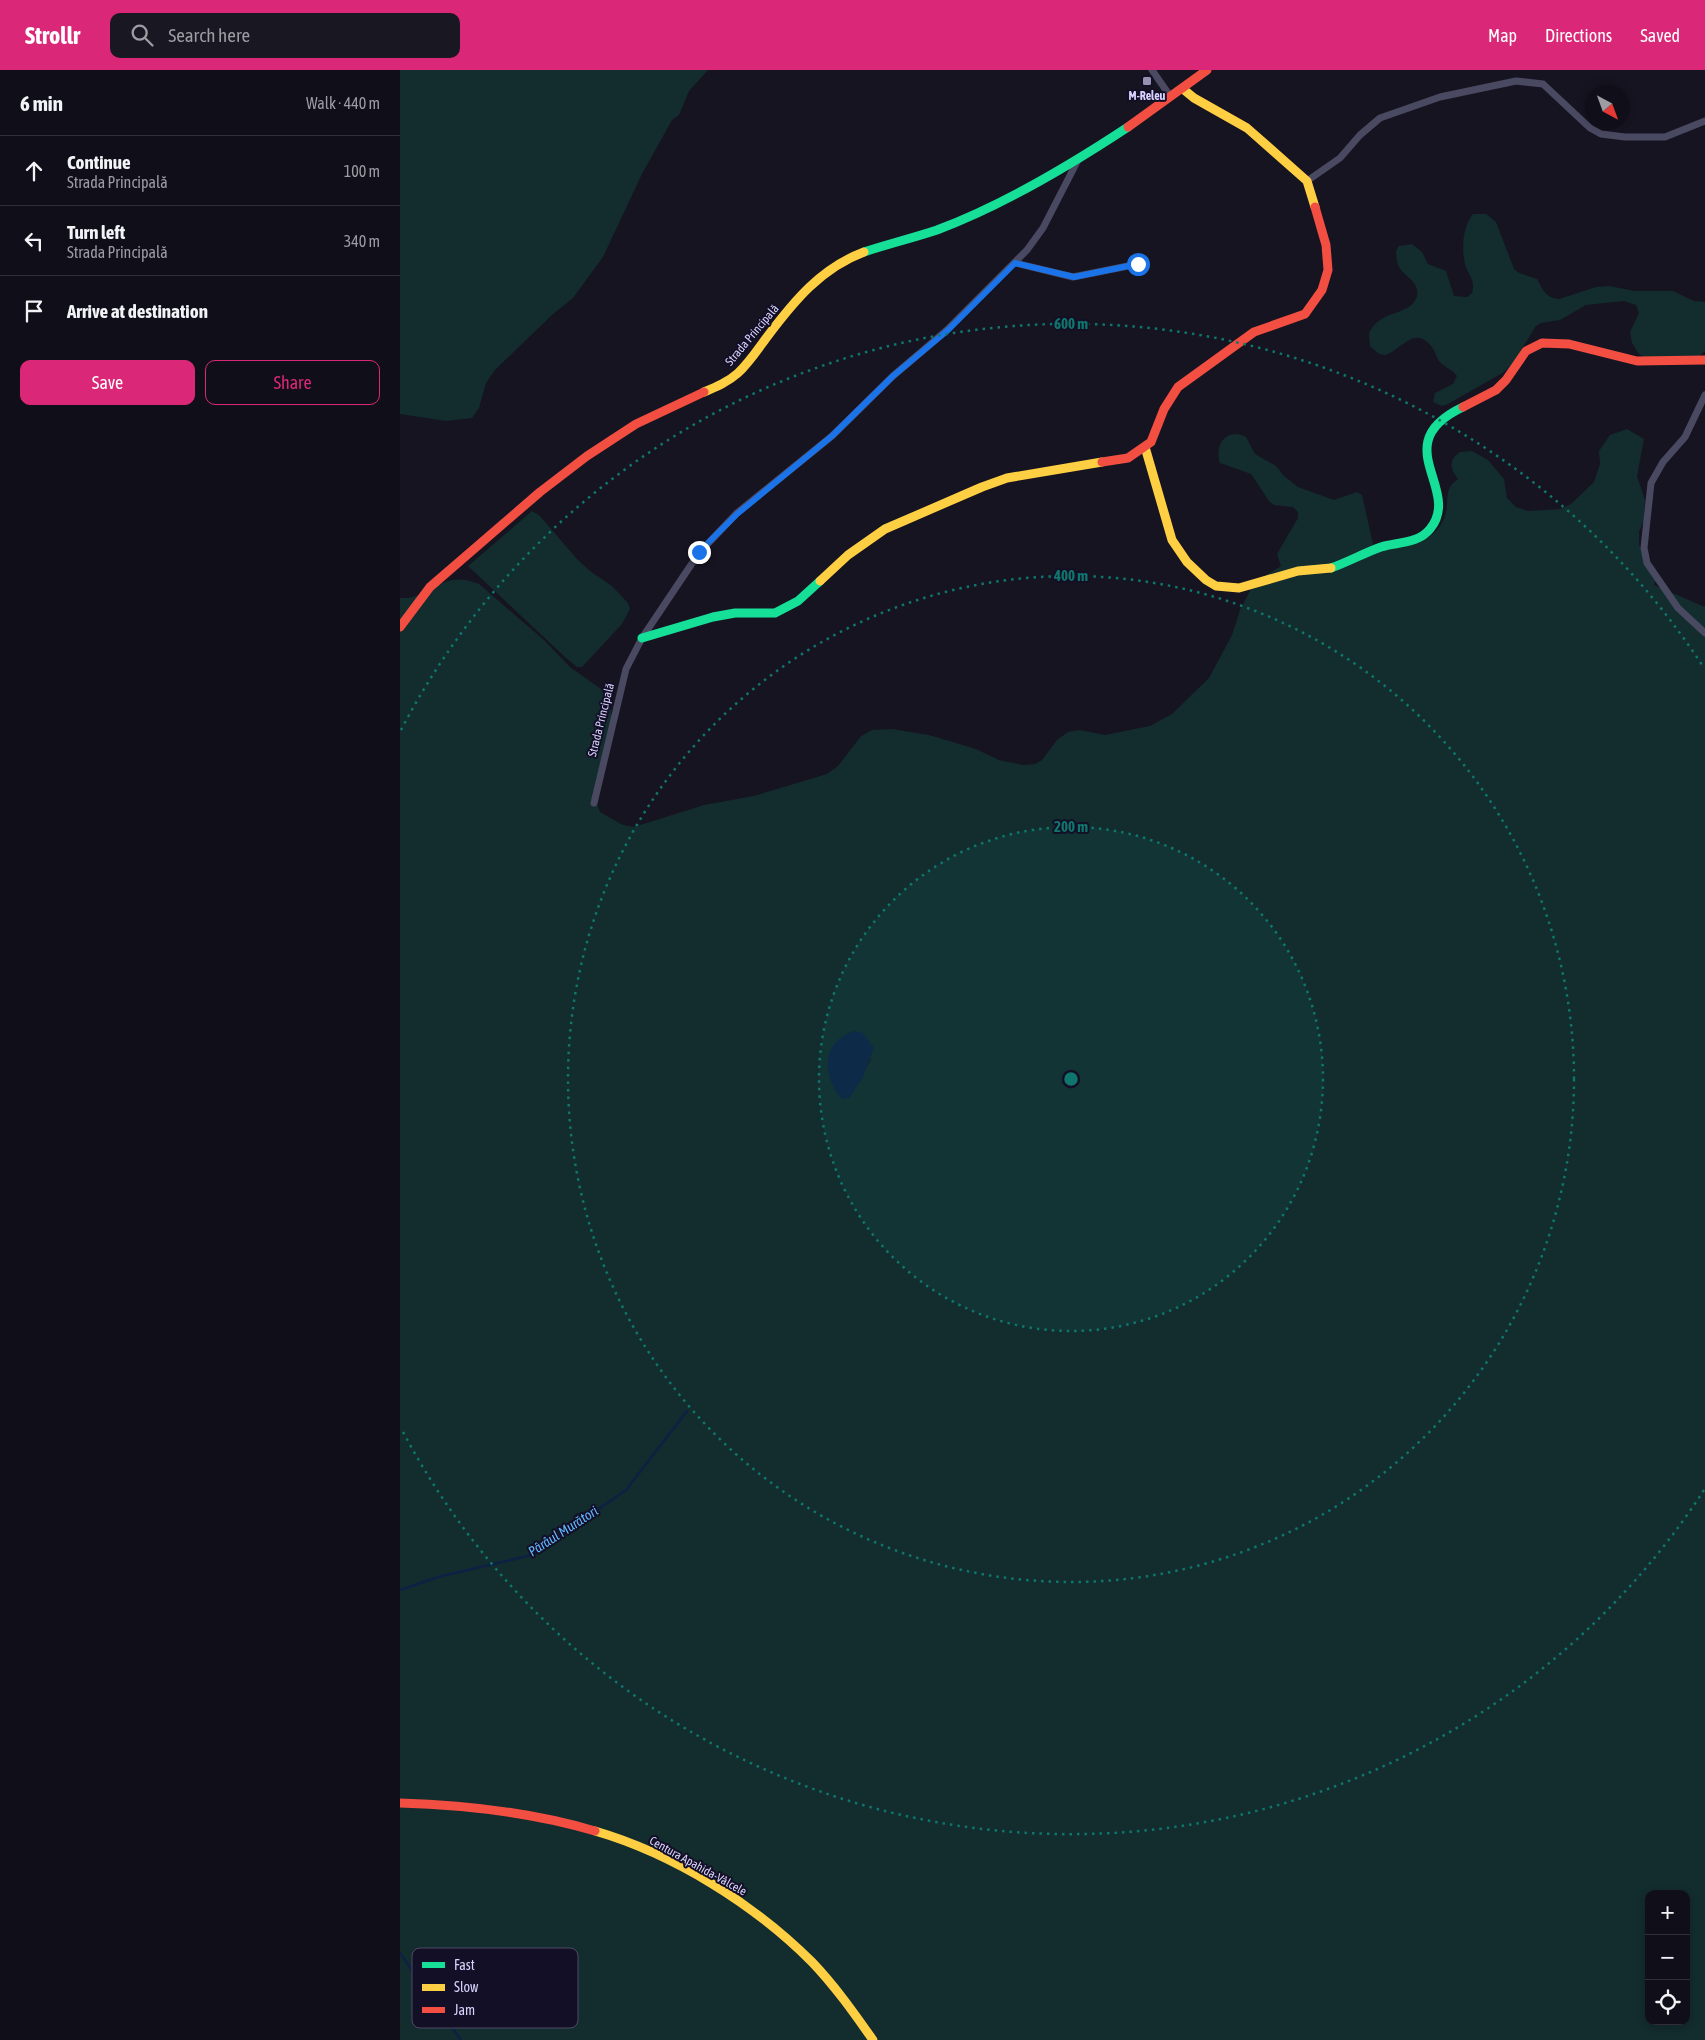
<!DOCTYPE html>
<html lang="en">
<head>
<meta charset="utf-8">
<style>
  :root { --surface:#100f19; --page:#191822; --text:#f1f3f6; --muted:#9c9ca2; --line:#302f38; --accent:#db2777 }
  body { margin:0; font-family:"Asap Condensed",sans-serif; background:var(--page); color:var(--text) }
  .controls { position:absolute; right:15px; bottom:15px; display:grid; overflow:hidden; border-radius:10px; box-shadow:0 2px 8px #0003 }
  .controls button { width:45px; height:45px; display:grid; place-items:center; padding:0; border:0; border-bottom:1px solid var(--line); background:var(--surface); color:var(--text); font:25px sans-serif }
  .compass { position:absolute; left:1185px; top:15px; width:45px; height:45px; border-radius:50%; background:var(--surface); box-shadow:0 2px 8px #0003; rotate:139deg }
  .stop { position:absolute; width:15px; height:15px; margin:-11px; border:4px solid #1a73e8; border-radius:50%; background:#fff }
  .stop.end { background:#1a73e8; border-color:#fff; box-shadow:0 1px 5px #0008 }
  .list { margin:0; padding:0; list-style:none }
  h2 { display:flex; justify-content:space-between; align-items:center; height:65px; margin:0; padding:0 20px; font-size:21px }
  h2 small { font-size:16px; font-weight:400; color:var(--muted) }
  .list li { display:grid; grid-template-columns:32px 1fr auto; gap:15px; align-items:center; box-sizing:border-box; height:70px; padding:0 20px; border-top:1px solid var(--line) }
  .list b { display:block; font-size:19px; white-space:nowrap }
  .list p { margin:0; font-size:16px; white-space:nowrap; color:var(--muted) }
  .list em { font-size:16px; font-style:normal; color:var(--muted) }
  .actions { display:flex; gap:10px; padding:15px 20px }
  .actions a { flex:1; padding:11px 0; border:1px solid var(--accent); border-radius:10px; text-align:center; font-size:18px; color:var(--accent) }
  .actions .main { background:var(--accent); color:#fff }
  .icon { flex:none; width:28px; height:28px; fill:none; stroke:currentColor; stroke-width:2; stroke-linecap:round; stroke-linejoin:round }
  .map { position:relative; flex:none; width:1305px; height:1970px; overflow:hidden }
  header { display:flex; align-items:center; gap:30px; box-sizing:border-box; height:70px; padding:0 25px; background:var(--accent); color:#fff }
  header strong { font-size:24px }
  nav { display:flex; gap:28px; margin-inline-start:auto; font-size:18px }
  .search { width:350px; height:45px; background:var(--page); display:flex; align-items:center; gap:12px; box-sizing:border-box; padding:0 18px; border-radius:10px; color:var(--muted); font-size:19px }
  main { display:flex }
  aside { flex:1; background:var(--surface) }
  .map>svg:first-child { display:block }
  .green { fill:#132c2d; fill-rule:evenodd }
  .water { fill:#0d2144 }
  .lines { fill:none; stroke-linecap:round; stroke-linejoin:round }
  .stream { stroke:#0d2144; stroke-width:2.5 }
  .street { stroke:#4a4962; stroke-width:7 }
  .fast { stroke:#16e098; stroke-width:9 }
  .slow { stroke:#ffcf43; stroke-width:9 }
  .jam { stroke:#f24e42; stroke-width:9 }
  .route { stroke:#1a73e8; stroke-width:6 }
  .ring { fill:none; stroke:#0f766e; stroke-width:2.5; stroke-dasharray:2.5 5 }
  .poi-dot { fill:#9591b1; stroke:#130f26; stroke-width:2 }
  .labels { text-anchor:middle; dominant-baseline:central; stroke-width:4; stroke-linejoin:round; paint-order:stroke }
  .poi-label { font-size:12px; font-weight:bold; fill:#d9d4ff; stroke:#130f26 }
  .street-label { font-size:12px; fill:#d9d4ff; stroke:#130f26 }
  .water-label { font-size:14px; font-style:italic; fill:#62b6ff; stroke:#130f26 }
  .key { fill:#130f26; stroke:#4e4a67; stroke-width:1 }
  .key-label { font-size:14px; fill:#d9d4ff }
  .centre { fill:#0f766e; stroke:#130f26; stroke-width:2.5 }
  .ring-label { font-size:15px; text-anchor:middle; font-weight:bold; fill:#0f766e; stroke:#130f26; stroke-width:4; stroke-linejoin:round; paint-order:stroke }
</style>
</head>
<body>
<header>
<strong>Strollr</strong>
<div class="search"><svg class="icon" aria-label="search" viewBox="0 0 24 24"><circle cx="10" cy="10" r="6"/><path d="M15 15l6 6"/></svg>Search here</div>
<nav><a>Map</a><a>Directions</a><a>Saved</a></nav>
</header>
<main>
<aside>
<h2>6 min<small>Walk · 440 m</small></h2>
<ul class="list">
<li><svg class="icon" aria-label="ahead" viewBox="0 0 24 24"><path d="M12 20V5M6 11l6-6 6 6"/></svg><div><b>Continue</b><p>Strada Principală</p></div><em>100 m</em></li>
<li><svg class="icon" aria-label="left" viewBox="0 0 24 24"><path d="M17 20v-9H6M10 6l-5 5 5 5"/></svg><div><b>Turn left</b><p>Strada Principală</p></div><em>340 m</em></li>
<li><svg class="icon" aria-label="arrive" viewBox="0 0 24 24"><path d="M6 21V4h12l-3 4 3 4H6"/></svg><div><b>Arrive at destination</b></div></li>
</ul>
<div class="actions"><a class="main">Save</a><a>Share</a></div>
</aside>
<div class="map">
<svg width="1305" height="1970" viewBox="0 0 1305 1970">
  <rect width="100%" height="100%" fill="#161421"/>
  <g class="green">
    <path d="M0 0H308L289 21 279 45 272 50 242 104 203 187 173 228 152 245 95 300 86 313 79 338 72 348 46 351 0 344Z"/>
    <path d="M1073 144H1086L1096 152 1114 199 1119 203 1137 209C1143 220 1146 228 1159 229L1196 217 1209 216 1235 221H1273L1294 231 1305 232V281L1298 287 1250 291 1239 284 1232 273 1230 262 1239 243 1236 235 1224 231 1186 235 1160 250 1141 253 1136 256 1113 293 1104 302 1048 334 1042 336 1033 332 1035 323 1053 314 1057 306C1052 299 1044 297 1039 291 1036 287 1035 281 1032 277 1014 254 1002 280 985 285L979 284 970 276 969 263C981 238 1011 247 1017 226 1020 212 1005 207 999 197 997 192 996 187 996 181L999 176 1012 174 1022 182 1028 194 1046 201 1054 226 1067 227 1072 223C1076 209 1068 206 1065 194 1061 179 1063 156 1073 144Z"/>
    <path d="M1227 359 1244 369 1237 406 1245 430 1244 450 1239 462V475L1256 508 1254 515 1305 537V1970H0V528C32 530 40 498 79 514L144 570 170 597 201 619 207 629 211 641V655L196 730 200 742 223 755 234 757 304 735 354 726 427 704 438 696 461 666 472 660 492 659 529 665 576 679 599 690 623 695 635 694 642 690 657 670 668 662 680 660 705 665 750 656 772 644 809 608 832 565 840 540 852 517 861 508 881 496 877 484 898 448V442L893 437 874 435 869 431 851 404 820 393C814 374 827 357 846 367L855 384 876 396 884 406 898 417 934 430 957 422 962 425 973 474 972 480C1003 476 1044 475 1047 435 1048 422 1047 417 1058 409 1050 399 1048 390 1060 382L1072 381 1088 390 1104 409 1107 428 1116 437 1128 441 1160 439 1171 434 1194 412 1200 394 1199 381 1210 365ZM472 988 449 1028H442L436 1021ZM1249 1824H1286V1951H1249Z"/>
    <path d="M132 441 140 446 176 488 190 501 212 516 228 533 230 539 222 554 182 597H177L165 587 68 496Z"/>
  </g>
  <path class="water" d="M454 961 463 963 474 978 462 1009 449 1028 442 1029C421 1005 421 972 454 961Z"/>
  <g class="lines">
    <g class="stream">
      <path d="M0 1520 38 1507 132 1485 226 1420 287 1341"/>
      <path d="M0 1883 61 1970"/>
    </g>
    <g class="street">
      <path d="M752 0 770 26"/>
      <path d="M907 111 940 88 960 65 980 48 1040 27 1116 11 1143 14 1190 58 1201 64 1225 67H1265L1305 51"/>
      <path d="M615 193 673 207 738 194"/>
      <path d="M1305 325 1285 367 1263 392 1251 413 1244 478 1247 493 1278 538 1305 563"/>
      <path d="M194 733 226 599 242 568 299 483 337 443 432 366 493 306 547 260 627 180 643 158 679 88"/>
    </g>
    <g class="fast">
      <path d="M464 182C488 174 513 168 537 160 604 135 669 96 728 57"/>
      <path d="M931 498C948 492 964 483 981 477 997 472 1018 474 1030 459 1063 419 985 374 1063 337"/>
      <path d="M242 568 313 547 335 543H375L398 531 420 511"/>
    </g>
    <g class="slow">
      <path d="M783 19 794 28 847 58 907 111 915 137"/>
      <path d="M304 322C316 317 328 312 338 303 349 293 358 279 367 267 394 231 421 198 464 182"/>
      <path d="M745 377 772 470 787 492 806 510 816 516 839 518 898 501 931 498"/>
      <path d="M420 511 448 485 485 459 582 417 607 408 702 392"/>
      <path d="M195 1761C274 1784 354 1834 412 1892 435 1916 454 1943 473 1970"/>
    </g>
    <g class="jam">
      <path d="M728 57 807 0"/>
      <path d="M1063 337 1096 320 1106 310 1126 281 1142 273 1169 274 1237 291 1305 290"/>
      <path d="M702 392 728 388 751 372 764 339 778 317 854 262 905 244 922 220 928 200 926 175 915 137"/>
      <path d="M0 557 30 517 140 422 187 386 236 354 304 322"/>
      <path d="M0 1733C67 1735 131 1742 195 1761"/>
    </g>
  </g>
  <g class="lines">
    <path class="route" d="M299 482 337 444 432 366 493 306 548 260 615 193 674 207 738 194"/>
  </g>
  <circle cx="671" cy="1009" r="252" fill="#0f766e" fill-opacity=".12"/>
  <g class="ring">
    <circle cx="671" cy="1009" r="252"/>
    <circle cx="671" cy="1009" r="503"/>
    <path d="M1304 1420A755 755 0 0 1 1 1358M1 660A755 755 0 0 1 1304 598"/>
  </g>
  <rect class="poi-dot" x="742" y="6" width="10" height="10" rx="2.5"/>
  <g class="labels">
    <g class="poi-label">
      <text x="747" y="26">M-Releu</text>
    </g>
    <g class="street-label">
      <text transform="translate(352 265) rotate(-50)">Strada Principală</text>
      <text transform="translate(201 650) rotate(-76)">Strada Principală</text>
      <text transform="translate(298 1796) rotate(29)">Centura Apahida-Vâlcele</text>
    </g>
    <g class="water-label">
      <text transform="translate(163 1461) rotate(-33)">Pârâul Murători</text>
    </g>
  </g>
  <rect x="12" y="1878" width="166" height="80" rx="8" class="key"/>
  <rect x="22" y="1892" width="23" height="6" fill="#16e098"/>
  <rect x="22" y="1914" width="23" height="7" fill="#ffcf43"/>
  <rect x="22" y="1937" width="23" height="6" fill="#f24e42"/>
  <g class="key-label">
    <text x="54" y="1900">Fast</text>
    <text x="54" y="1922">Slow</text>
    <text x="54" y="1945">Jam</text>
  </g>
  <circle cx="671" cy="1009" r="8" class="centre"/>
  <g class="ring-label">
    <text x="671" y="259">600 m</text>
    <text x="671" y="511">400 m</text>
    <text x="671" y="762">200 m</text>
  </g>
</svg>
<div class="controls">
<button>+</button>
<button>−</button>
<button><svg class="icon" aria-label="locate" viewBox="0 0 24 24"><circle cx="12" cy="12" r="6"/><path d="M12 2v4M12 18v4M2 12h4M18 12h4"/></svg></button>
</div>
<svg class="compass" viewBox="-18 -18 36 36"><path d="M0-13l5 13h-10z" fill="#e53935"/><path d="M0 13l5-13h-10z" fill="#9c9ca2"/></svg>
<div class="stop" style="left:738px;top:194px"></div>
<div class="stop end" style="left:299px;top:482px"></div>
</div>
</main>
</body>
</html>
